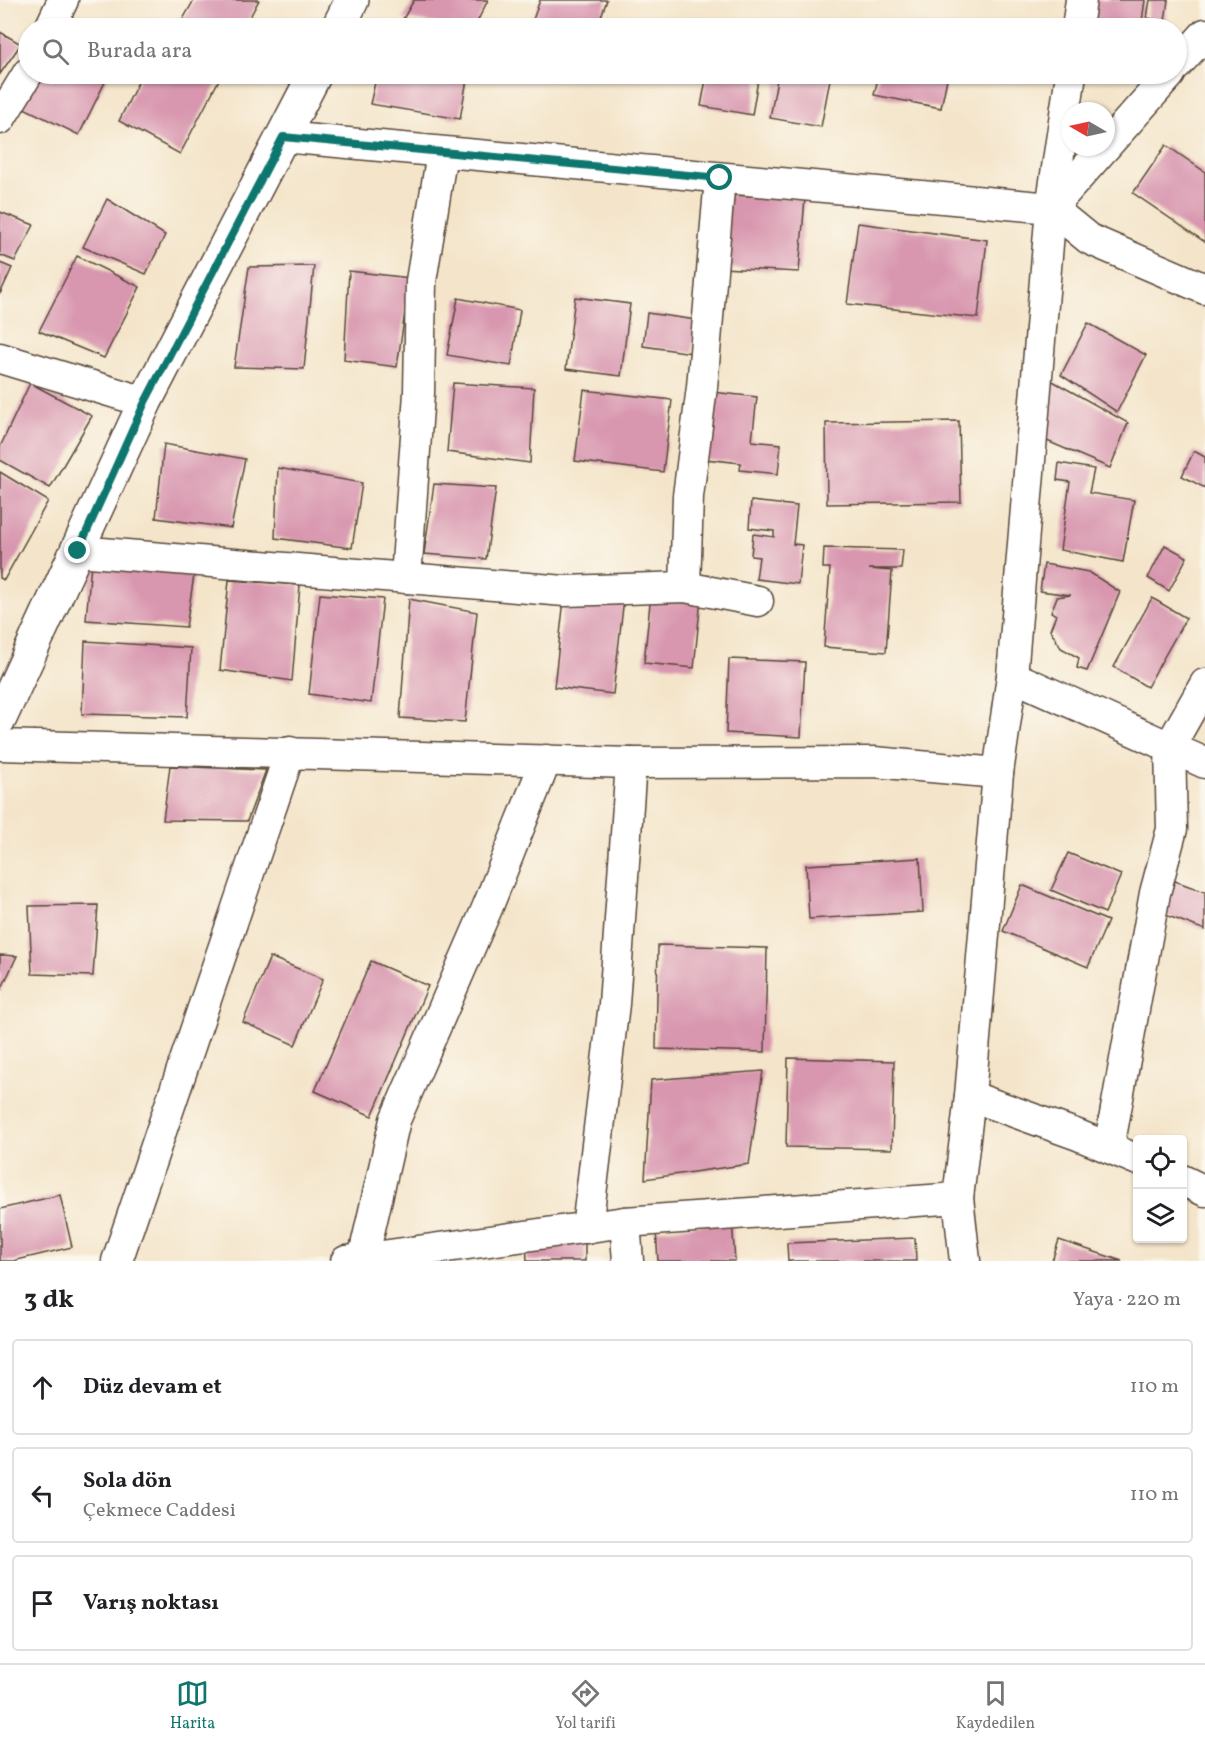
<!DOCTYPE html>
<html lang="tr">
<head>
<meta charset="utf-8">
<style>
  :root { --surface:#fff; --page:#f6f6f6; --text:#202124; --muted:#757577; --line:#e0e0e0; --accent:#0f766e }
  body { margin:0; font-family:Vollkorn,serif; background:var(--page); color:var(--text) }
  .controls { position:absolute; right:18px; bottom:18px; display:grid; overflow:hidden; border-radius:6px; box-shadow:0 2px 4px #0004 }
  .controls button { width:54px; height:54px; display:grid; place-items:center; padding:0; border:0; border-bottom:2px solid var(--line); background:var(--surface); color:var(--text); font:30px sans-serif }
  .compass { position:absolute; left:1061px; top:102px; width:54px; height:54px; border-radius:50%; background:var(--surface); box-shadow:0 2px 4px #0004; rotate:279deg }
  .stop { position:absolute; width:18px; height:18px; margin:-14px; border:4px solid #0f766e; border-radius:50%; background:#fff }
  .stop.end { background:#0f766e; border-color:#fff; box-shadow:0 2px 6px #0008 }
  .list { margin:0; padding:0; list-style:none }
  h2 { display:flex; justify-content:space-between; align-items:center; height:78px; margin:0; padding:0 24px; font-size:26px }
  h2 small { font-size:20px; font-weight:400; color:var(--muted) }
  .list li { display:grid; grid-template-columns:39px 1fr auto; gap:18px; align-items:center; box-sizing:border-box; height:96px; margin:0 12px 12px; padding:0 12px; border:2px solid var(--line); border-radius:6px }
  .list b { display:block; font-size:22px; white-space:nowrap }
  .list p { margin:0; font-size:20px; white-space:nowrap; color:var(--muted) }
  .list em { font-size:20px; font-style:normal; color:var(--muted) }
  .icon { flex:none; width:33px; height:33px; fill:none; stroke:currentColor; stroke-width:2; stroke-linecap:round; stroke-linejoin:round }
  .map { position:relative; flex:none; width:1205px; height:1261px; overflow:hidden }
  .search { position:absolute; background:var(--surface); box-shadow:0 2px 4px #0004; left:18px; right:18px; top:18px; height:66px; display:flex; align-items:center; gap:15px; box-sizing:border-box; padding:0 21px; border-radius:33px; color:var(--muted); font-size:22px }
  .sheet { height:402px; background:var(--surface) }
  nav { display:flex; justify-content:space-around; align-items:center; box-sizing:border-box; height:84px; border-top:2px solid var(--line); background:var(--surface); font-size:16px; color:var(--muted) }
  nav a { display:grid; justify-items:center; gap:3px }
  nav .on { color:var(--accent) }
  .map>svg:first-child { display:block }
  .building { fill:#d896af }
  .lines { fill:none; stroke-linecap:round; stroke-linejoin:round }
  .minor-casing { stroke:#574638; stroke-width:33 }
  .major-casing { stroke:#574638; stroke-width:36 }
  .minor { stroke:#fff; stroke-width:30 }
  .major { stroke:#fff; stroke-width:33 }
  .route { stroke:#0f766e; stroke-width:8 }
</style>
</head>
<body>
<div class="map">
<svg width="1205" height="1261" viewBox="0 0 1205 1261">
  <rect width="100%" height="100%" fill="#fbf7ec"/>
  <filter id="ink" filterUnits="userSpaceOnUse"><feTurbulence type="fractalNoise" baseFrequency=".0167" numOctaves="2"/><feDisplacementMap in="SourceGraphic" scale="12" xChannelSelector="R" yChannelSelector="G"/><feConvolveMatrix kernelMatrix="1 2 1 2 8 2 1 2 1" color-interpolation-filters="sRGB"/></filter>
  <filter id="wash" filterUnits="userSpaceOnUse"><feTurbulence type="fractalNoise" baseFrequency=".008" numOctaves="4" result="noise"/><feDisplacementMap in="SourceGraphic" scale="24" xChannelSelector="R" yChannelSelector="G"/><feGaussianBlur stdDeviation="1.35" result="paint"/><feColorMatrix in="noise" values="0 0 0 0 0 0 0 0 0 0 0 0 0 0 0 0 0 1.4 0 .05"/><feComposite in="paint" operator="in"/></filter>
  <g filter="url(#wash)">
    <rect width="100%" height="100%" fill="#f4e5ca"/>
    <g id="blocks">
      <g class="building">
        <path d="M194 0H259L244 28H178Z"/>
        <path d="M414 0H488L474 28 403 19Z"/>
        <path d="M540 0H607L597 28H530Z"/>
        <path d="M1088 0H1145L1141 28H1083Z"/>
        <path d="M1150 0H1168L1165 21 1147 18Z"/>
        <path d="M716 21 751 27V28H715Z"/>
        <path d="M0 32 21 44 0 74Z"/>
        <path d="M36 74H109L79 135 20 106Z"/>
        <path d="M142 74H222L180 154 119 121Z"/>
        <path d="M377 74H468L460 119 370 104Z"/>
        <path d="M707 74H759L752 115 701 106Z"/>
        <path d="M778 74H831L821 127 770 118Z"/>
        <path d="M879 74H948L941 108 874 95Z"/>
        <path d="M1166 145 1205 172V242L1133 193Z"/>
        <path d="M725 195 805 198 799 272 721 268Z"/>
        <path d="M107 199 165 235 146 274 83 247Z"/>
        <path d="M0 212 34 225 15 261 0 255Z"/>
        <path d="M858 223 987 240 978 318 847 304Z"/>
        <path d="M77 256 140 287 104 358 39 331Z"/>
        <path d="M0 263 12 268 0 294Z"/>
        <path d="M314 266 304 369 234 367 249 267Z"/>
        <path d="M349 271 410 278 397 367 344 360Z"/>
        <path d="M575 297 630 304 621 376 566 369Z"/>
        <path d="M458 298 520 310 511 366 447 355Z"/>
        <path d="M647 313 696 320 692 353 643 346Z"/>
        <path d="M1088 323 1146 355 1117 412 1061 375Z"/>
        <path d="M1049 379 1128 423 1110 468 1040 438Z"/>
        <path d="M30 383 92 416 50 488 0 460V447Z"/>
        <path d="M453 383 534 388 530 463 447 452Z"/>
        <path d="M584 390 672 400 663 472 575 461Z"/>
        <path d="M712 392 757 397 752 441 781 444 778 474 740 470 741 463 705 459Z"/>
        <path d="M959 421 961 502 827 504 826 423Z"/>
        <path d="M164 444 245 459 231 528 156 518Z"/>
        <path d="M1194 451 1205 457V488L1182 476Z"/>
        <path d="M1059 463 1094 469 1089 493 1134 500 1123 562 1060 550 1070 482 1057 480Z"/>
        <path d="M278 468 362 483 352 548 275 538Z"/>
        <path d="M0 472 48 501 4 580 0 578Z"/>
        <path d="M434 484 496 488 486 559 424 554Z"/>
        <path d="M751 501 797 506 793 544 802 545 798 584 756 579 759 557 751 556 753 534 774 537V531L749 528Z"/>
        <path d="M1165 545 1187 557 1169 591 1148 578Z"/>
        <path d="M824 548 903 550 901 569H869L892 571 886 652 824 647 830 568H823Z"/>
        <path d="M91 564 195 569 186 627 86 620Z"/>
        <path d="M1044 564 1089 572 1120 592 1087 671 1077 668 1079 658 1061 648 1050 630 1056 615 1051 612 1057 597 1071 595 1040 591Z"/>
        <path d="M229 580 300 585 292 681 220 670Z"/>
        <path d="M565 591 624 598 613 694 554 687Z"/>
        <path d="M651 593 701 598 694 668 644 663Z"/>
        <path d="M320 594 383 599 371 703 309 694Z"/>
        <path d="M1152 598 1186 618 1147 687 1114 667Z"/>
        <path d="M409 599 477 612 465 722 400 718Z"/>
        <path d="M85 641 191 648 187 717 82 714Z"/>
        <path d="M729 659 805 662 801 737 726 733Z"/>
        <path d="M170 766 266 770 247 821 163 820Z"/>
        <path d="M1068 853 1121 875 1105 913 1051 890Z"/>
        <path d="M920 858 923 912 809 919 806 865Z"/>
        <path d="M1175 881 1205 892V930L1163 914Z"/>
        <path d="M1022 885 1108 921 1088 967 1003 931Z"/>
        <path d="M98 905 93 976 32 974 29 906Z"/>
        <path d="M658 945 767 948 765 1052 656 1049Z"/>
        <path d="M0 955 17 956 0 992Z"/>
        <path d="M270 957 323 979 295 1045 243 1022Z"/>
        <path d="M371 961 428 986 372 1116 315 1091Z"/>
        <path d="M788 1058 894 1061 892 1149 786 1147Z"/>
        <path d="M763 1071 749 1164 645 1179 651 1080Z"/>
        <path d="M60 1195 72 1247 13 1261H0V1209Z"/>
        <path d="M732 1221 735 1261H658L656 1230Z"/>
        <path d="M585 1237V1261H527L526 1240Z"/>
        <path d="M915 1238 916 1261H788L787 1243Z"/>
        <path d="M1059 1240 1122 1261H1052Z"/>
      </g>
    </g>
  </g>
  <g filter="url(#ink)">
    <use href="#blocks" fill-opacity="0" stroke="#574638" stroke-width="1.5"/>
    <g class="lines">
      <g class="minor-casing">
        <g id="minor">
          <path d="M50 28 63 0"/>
          <path d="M1077 28 1081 0"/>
          <path d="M1176 66 1205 34"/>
          <path d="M0 119 28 73"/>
          <path d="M283 137 1051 208 1089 239 1205 289"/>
          <path d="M1106 146 1170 74"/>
          <path d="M1051 208 1105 147"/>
          <path d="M0 358 145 402"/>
          <path d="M78 551 565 591 685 587 758 601"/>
          <path d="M406 578 419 393 421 281 442 153"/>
          <path d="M685 587 688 496 702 387 720 178"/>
          <path d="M1012 676 1205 763"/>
          <path d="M0 745 631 763 874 762 998 773"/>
          <path d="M970 1096 1078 1135 1138 1160"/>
          <path d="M1109 1148 1155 893 1172 829 1170 746 1205 684"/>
          <path d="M1182 1180 1205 1191"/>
          <path d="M625 1222 628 1261"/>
          <path d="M587 1228 614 1004 631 763"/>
          <path d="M363 1259 395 1120 488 906 546 760"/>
          <path d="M117 1261 290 752"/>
          <path d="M346 1261 625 1222 958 1198"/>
          <path d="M965 1261 958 1198 970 1096 998 773 1012 676 1051 208 1071 74"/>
        </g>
      </g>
      <g class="major-casing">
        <g id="major">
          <path d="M338 28 352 0"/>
          <path d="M0 718 145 402 315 74"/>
        </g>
      </g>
      <use href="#minor" class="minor"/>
      <use href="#major" class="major"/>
    </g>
  </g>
  <g class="lines" filter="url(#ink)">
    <path class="route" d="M78 551 145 402 283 137 720 178"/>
  </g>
</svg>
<div class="controls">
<button><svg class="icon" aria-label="locate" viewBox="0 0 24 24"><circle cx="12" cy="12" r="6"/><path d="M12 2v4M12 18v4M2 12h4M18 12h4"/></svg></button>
<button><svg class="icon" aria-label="layers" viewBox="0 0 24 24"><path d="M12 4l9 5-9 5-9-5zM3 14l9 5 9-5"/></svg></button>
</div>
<svg class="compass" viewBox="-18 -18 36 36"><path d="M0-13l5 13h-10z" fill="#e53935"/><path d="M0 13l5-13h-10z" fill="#757577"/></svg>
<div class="stop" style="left:720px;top:178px"></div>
<div class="stop end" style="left:78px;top:551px"></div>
<div class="search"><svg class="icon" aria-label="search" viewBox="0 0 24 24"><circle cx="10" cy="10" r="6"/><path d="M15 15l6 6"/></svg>Burada ara</div>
</div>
<section class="sheet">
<h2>3 dk<small>Yaya · 220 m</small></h2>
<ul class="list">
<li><svg class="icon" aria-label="ahead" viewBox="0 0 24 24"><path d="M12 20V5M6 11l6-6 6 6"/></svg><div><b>Düz devam et</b></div><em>110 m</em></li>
<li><svg class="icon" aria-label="left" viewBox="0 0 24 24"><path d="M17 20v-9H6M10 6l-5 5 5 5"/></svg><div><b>Sola dön</b><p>Çekmece Caddesi</p></div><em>110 m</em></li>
<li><svg class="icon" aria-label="arrive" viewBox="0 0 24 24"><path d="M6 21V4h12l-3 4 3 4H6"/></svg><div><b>Varış noktası</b></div></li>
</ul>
</section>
<nav>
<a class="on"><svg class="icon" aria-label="map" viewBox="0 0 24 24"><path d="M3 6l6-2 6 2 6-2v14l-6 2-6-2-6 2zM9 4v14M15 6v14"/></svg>Harita</a>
<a><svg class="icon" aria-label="directions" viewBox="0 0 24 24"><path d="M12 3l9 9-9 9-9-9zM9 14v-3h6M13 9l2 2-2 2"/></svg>Yol tarifi</a>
<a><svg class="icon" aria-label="saved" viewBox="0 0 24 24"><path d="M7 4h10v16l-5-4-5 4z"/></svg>Kaydedilen</a>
</nav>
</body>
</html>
